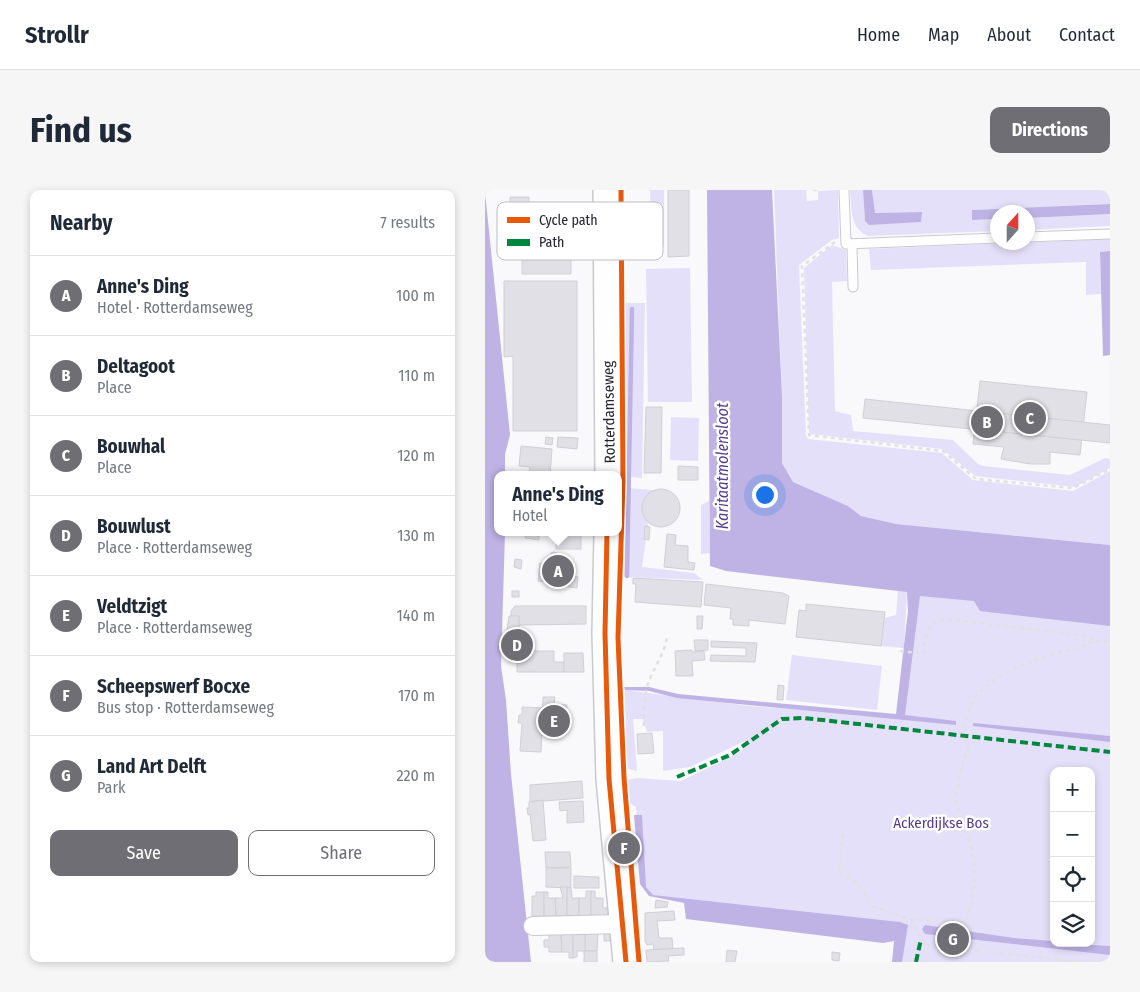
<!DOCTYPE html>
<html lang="en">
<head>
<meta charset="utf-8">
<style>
  :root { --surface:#fff; --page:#f6f6f7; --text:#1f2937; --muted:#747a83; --line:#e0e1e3; --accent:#6f6e75 }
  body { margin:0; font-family:"Fira Sans Condensed",sans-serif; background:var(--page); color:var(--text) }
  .controls { position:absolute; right:15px; bottom:15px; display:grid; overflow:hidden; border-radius:10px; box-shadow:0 2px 8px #0003 }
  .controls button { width:45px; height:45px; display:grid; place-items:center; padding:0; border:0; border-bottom:1px solid var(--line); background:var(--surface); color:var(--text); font:25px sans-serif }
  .compass { position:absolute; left:505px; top:15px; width:45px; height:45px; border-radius:50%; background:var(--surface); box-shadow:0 2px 8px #0003; rotate:21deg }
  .you { position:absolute; left:279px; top:304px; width:18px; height:18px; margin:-12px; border:4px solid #fff; border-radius:50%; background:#1a73e8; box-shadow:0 0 0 8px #1a73e833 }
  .badge { display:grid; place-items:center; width:32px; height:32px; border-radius:50%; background:var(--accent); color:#fff; font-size:16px; font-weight:700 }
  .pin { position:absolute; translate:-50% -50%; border:2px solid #fff; box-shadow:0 1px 5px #0006 }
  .popup { position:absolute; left:9px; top:281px; width:128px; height:65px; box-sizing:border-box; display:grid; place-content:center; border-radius:10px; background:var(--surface); filter:drop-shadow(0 1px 4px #0005); font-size:16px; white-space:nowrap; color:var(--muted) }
  .popup b { font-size:19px; color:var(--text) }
  .popup::after { content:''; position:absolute; left:50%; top:100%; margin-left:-10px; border:10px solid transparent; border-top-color:var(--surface) }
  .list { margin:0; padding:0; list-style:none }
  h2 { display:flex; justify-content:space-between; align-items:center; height:65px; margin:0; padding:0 20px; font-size:21px }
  h2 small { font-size:16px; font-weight:400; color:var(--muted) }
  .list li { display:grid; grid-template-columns:32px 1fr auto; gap:15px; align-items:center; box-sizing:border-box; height:80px; padding:0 20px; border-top:1px solid var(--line) }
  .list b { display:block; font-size:19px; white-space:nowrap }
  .list p { margin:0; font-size:16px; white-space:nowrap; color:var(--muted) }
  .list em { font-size:16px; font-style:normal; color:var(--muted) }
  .actions { display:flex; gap:10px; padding:15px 20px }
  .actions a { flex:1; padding:11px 0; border:1px solid var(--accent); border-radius:10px; text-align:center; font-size:18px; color:var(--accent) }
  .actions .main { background:var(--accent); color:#fff }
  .icon { flex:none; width:28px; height:28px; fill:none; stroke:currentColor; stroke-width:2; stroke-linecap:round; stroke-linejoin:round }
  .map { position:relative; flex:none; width:625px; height:772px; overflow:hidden; border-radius:10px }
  header { display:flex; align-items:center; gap:30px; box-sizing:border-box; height:70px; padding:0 25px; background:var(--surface); border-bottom:1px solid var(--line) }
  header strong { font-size:24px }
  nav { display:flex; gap:28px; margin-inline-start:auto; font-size:18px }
  .intro { display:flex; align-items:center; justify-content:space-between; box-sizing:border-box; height:120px; padding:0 30px }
  h1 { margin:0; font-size:35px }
  .button { padding:12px 22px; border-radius:10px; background:var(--accent); color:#fff; font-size:18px; font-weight:700 }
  main { display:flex; gap:30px; padding:0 30px }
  aside { flex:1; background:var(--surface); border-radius:10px; box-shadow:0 2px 8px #0003 }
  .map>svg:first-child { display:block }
  .green { fill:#e5e0f9; fill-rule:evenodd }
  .water { fill:#beb3e4 }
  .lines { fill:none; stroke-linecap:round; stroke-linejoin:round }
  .stream { stroke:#beb3e4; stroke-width:4.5 }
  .building { fill:#e1e0e7; stroke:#d1cfd6 }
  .lane-casing { stroke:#cac9cf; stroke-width:11 }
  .street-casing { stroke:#cac9cf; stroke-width:20 }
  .secondary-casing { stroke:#cac9cf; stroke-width:28 }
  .path { stroke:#e1e1e2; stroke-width:2.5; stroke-dasharray:4 4; stroke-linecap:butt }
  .lane { stroke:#fefefe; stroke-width:9 }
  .street { stroke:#fefefe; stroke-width:18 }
  .secondary { stroke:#fefefe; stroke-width:25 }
  .quiet { stroke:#00873e; stroke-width:4; stroke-dasharray:8 4; stroke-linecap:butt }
  .cycleway-casing { stroke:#fff; stroke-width:8 }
  .cycleway { stroke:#e8590c; stroke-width:5 }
  .labels { text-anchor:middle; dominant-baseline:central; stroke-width:5; stroke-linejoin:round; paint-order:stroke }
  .street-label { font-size:15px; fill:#25232d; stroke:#fff }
  .park-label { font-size:15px; fill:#543b8d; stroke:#fff }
  .water-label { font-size:16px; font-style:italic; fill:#553d8e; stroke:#fff }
  .key { fill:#fff; stroke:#bebdc0; stroke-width:1 }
  .key-label { font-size:14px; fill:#25232d }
</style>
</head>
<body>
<header>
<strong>Strollr</strong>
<nav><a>Home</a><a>Map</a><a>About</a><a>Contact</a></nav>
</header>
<div class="intro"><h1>Find us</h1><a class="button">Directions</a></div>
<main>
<aside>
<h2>Nearby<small>7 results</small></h2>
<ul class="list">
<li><span class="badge">A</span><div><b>Anne's Ding</b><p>Hotel · Rotterdamseweg</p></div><em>100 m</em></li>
<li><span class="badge">B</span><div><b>Deltagoot</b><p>Place</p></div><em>110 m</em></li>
<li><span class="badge">C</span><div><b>Bouwhal</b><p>Place</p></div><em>120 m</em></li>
<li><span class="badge">D</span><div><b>Bouwlust</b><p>Place · Rotterdamseweg</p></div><em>130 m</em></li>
<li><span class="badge">E</span><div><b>Veldtzigt</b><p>Place · Rotterdamseweg</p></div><em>140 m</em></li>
<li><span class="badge">F</span><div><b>Scheepswerf Bocxe</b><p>Bus stop · Rotterdamseweg</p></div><em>170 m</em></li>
<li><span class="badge">G</span><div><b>Land Art Delft</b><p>Park</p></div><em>220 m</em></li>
</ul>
<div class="actions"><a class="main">Save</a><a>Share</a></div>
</aside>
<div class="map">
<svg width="625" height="772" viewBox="0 0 625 772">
  <rect width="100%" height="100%" fill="#f9f8fb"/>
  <g class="green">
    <path d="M165 0H179V55L168 70Z"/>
    <path d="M289 0H321L322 11 333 10V1L353 0 354 48 347 50 314 75 321 245 323 249 457 263 488 290 588 301 625 281V355L411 334 376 326 363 316 308 292 297 273V206Z"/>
    <path d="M365 0H378L380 31H436V22L389 23 387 0H625V14L487 20V30L512 29V41L383 46C364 38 367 18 365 0Z"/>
    <path d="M625 24V36L543 40 542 28Z"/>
    <path d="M625 49V61L615 62 616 104 601 105V72L386 80 384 59Z"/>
    <path d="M347 55 361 60 362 91 347 92 350 221 366 225 368 241 468 250 493 274 498 276 585 285 620 268 625 269V278L590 297 490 286 457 259 326 244 324 242 319 78Z"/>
    <path d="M205 78 207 212H163L161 79Z"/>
    <path d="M139 113H160L157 288 147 287 140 292Z"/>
    <path d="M186 227 214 228 213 271 185 270Z"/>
    <path d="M141 298 168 300 157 377 209 383 218 390 137 387Z"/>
    <path d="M224 311 225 363 216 364V315Z"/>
    <path d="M413 400 422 402 419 458 396 456 399 428 411 425Z"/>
    <path d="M431 401 625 421V772H413L416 739 193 710 165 705 158 696 151 617 143 612 141 590 152 588 196 591 253 563 259 558 260 551 205 577 178 581V541L162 542 158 529H148L152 581 141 578 140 500 264 516 415 527ZM569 581H606V753H569Z"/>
    <path d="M307 465 397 476 392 520 301 510Z"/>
  </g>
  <g class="water">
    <path d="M222 0H287L297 206V273L308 292 363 316 376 326 411 334 625 355V436L495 421 489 411 435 406 420 525 471 531V535L192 508 164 501 140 500 139 497H164L193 504 411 524 423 421 422 402 241 381 225 376Z"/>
    <path d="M378 0H387L390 23 437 22 436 32 384 35 380 31Z"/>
    <path d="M0 2 25 245 20 264V285H13V342H20L16 476 21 510 26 584 46 772H0Z"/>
    <path d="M625 14V24L543 28 542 22H512V29L487 30V20Z"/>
    <path d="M625 61V165L618 166 615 62Z"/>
    <path d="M488 533 625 546V552L488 536Z"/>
    <path d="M149 625H157L161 697 168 705 415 732 423 735 417 772H407L409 751 398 753 201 729 199 713 164 706 155 694Z"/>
    <path d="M440 735 529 748 569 751V753L625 756V765L440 744 437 739Z"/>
  </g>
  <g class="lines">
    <path class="stream" d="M142 386 147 119"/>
  </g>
  <g class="building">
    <path d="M183 0H204V66L183 67Z"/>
    <path d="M25 7H44V19H86V84H37V63H25Z"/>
    <path d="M19 91H92V241H28V166L19 167Z"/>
    <path d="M495 191 602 202 595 265 565 262V274H545L516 269 519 257 488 254Z"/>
    <path d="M380 209 625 235V253L378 228Z"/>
    <path d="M161 217H177L176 283H159Z"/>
    <path d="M61 247 68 248 67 255 60 254Z"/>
    <path d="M73 247 93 248 92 259 72 257Z"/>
    <path d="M36 256 67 259 65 285H44L45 277 34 276Z"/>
    <path d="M193 276 213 277V290H193Z"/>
    <circle cx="176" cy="318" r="19"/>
    <path d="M160 336 165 337 164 350 159 349Z"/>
    <path d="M41 342H54V350L40 348Z"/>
    <rect x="71" y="342" width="25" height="17"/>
    <path d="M182 344 191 345 190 355 203 356V372L210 373 209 380 179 377Z"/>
    <circle cx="69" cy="366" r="4"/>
    <path d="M30 369 37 370 36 379 29 377Z"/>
    <path d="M55 373 82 376 81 385 93 387 92 398 77 396V393L53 391Z"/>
    <path d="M148 388 218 392 216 417 150 412 151 394H148Z"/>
    <path d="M221 394 298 403 304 406 300 434 264 430V436L248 435V429H245L246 418 219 415Z"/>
    <rect x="27" y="401" width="7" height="6"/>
    <path d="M321 414 400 422 396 456 311 447 314 420 321 421Z"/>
    <path d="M30 416H101V434L34 435V426H26V421Z"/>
    <path d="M24 426H34V449H40V461H69V472H79V482H32V461H24V449L21 447Z"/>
    <path d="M212 426H218L217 439H212Z"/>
    <path d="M209 450H223V460L210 461Z"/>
    <path d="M226 451 272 453 270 472 225 471 226 465 261 466V458L226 457Z"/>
    <path d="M207 460V462L219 461 220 470 207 471 208 486H191L190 461Z"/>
    <path d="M79 463H98L99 482H79Z"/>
    <path d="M293 495 299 496 298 510H292Z"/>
    <path d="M58 507H70L69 514 82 515 80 544 57 543Z"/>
    <path d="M37 517 58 518 56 562 35 561 37 533H33L34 525H37Z"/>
    <path d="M167 543 169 563 153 564 152 544Z"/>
    <path d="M97 591 98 608 45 612V595Z"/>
    <path d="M58 610 61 650 48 651 45 624 43 625 42 618H44V612Z"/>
    <path d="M98 611 99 632 82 633V620L75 621 74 612Z"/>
    <path d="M60 662H85L86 677 61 678Z"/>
    <path d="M61 678H86V698L61 697Z"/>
    <path d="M89 686 114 687V698H89Z"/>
    <path d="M75 697H82V726H71L70 708H78Z"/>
    <path d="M82 697 86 698 87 708H94V726H82Z"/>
    <path d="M101 701H106V726H94V708H101Z"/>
    <path d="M106 701H110V708H118V718H122L123 725 106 726Z"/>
    <path d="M51 702H59V726H47V706H51Z"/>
    <path d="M59 702H63V708H70L71 726H59Z"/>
    <path d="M171 710 183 712 182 717 170 718Z"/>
    <path d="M189 721 190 730 172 731 174 748H187L188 759 169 760 168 754 162 755 160 751V723Z"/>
    <path d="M113 743 112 761H100V744Z"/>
    <rect x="119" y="743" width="6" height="8"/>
    <path d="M64 744H76L77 762H64V757H59V750H64Z"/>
    <path d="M76 744H88V768H84V762H77Z"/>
    <path d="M88 744H100V761H92V767L88 768Z"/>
    <path d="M199 758V765L183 766 184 771 162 772 161 760Z"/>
    <path d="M242 760 252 761 250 772H241Z"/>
    <rect x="99" y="761" width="13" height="11"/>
    <path d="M347 762 355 763 354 771 347 770Z"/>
  </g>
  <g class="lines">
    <g class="lane-casing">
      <g id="lane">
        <path d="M359 0 361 54 512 48"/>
        <path d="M542 47 625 44"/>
        <path d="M367 54 368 97"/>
      </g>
    </g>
    <g class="street-casing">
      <path id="street" d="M48 736 137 734"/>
    </g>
    <g class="secondary-casing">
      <g id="secondary">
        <path d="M121 0 123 285"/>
        <path d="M122 342 120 443 124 589 141 772"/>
      </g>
    </g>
    <g class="path">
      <path d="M328 0H335"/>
      <path d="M350 52 317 76 324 245 458 261 491 289 588 298 625 279"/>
      <path d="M415 461 438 464 441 445 448 433 462 429 595 445 611 450"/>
      <path d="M159 536C158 527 160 503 163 494 168 478 180 464 182 446"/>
      <path d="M475 545C480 531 484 514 494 503 518 478 553 469 584 460 601 456 607 449 625 451"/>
      <path d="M358 643 354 682 374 695 387 716 425 729 438 752 446 756 599 772"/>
      <path d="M426 729 480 732C491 707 492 676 484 650 481 640 476 631 473 621 468 597 479 568 487 546"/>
    </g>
    <use href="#lane" class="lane"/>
    <use href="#street" class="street"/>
    <use href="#secondary" class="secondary"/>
    <g class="quiet">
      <path d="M192 587 245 565 297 529 319 528 625 562"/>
      <path d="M431 772 436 749"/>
    </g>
    <g class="cycleway-casing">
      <g id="cycleway">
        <path d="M136 0 138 291 133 448 139 588 154 772"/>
        <path d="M122 342 120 443 124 589 141 772"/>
      </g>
    </g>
    <use href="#cycleway" class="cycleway"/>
  </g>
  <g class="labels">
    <g class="street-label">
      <text transform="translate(124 222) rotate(-91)">Rotterdamseweg</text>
    </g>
    <g class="park-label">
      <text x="456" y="633">Ackerdijkse Bos</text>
    </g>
    <g class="water-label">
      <text transform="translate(237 276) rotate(-90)">Karitaatmolensloot</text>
    </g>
  </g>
  <rect x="12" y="12" width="166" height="58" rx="8" class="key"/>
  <rect x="22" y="27" width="23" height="6" fill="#e8590c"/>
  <rect x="22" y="49" width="23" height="7" fill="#00873e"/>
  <g class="key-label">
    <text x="54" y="35">Cycle path</text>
    <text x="54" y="57">Path</text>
  </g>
</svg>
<div class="controls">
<button>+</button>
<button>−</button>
<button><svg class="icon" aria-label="locate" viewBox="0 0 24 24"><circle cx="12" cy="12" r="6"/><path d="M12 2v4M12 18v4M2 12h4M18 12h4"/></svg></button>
<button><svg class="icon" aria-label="layers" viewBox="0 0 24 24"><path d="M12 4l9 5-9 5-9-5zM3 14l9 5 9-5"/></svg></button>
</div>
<svg class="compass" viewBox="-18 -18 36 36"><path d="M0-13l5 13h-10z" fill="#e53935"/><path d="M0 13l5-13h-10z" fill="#747a83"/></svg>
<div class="you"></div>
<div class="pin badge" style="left:73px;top:381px">A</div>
<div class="popup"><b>Anne's Ding</b>Hotel</div>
<div class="pin badge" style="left:502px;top:232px">B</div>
<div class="pin badge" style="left:545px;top:228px">C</div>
<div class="pin badge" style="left:32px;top:455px">D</div>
<div class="pin badge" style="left:69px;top:531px">E</div>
<div class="pin badge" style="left:139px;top:658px">F</div>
<div class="pin badge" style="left:468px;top:749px">G</div>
</div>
</main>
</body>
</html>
